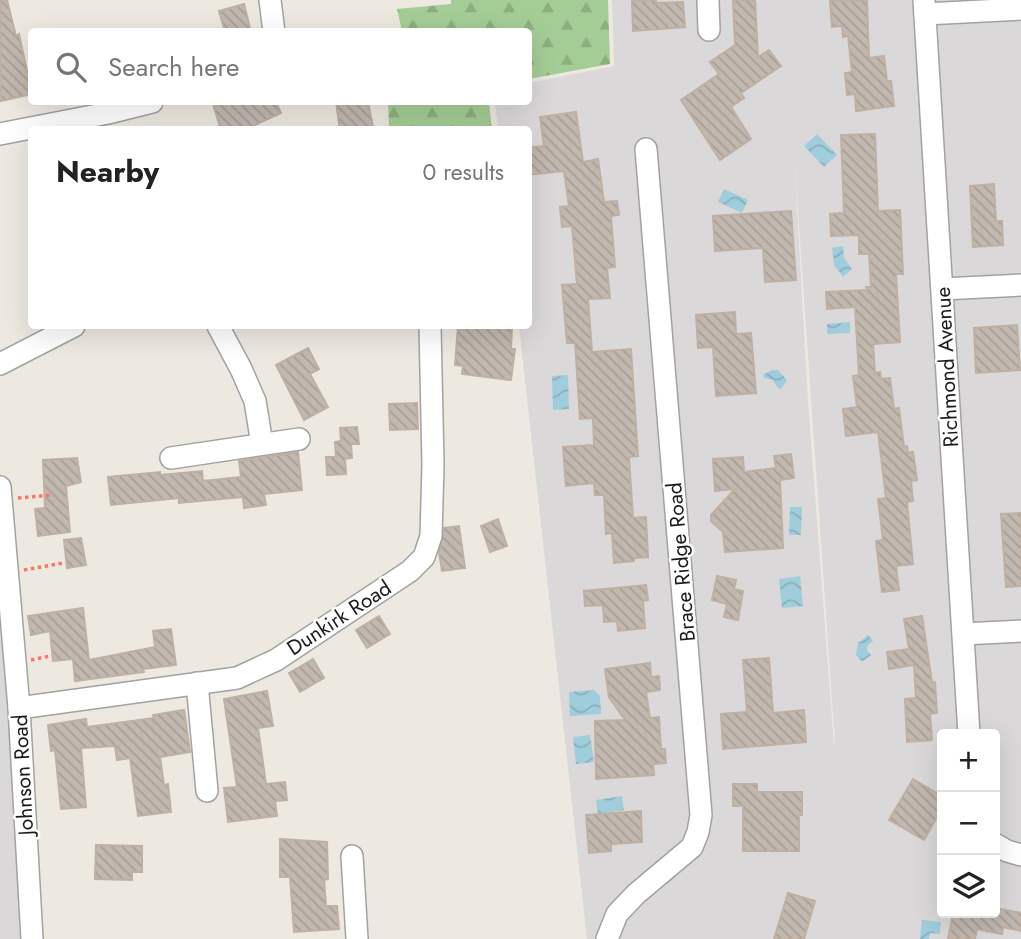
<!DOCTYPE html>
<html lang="en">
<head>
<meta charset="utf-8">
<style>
  :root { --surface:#fff; --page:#f6f6f6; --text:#222; --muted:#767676; --line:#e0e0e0 }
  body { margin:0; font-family:Jost,sans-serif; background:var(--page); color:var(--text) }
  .controls { position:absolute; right:21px; bottom:21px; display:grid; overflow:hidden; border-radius:7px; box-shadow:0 7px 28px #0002 }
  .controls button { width:63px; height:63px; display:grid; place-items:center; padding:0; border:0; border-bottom:2px solid var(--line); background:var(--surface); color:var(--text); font:35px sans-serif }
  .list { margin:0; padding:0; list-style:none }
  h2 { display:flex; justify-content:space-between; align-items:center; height:91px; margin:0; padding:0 28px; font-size:30px }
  h2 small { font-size:23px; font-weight:400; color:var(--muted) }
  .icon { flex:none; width:38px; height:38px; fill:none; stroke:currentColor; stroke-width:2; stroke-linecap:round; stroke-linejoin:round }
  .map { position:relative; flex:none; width:1021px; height:939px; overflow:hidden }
  .search { position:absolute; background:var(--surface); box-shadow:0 7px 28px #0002; left:28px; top:28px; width:504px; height:77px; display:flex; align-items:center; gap:18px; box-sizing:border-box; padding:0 24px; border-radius:7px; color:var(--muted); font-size:26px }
  .panel { position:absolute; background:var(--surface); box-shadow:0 7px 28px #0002; left:28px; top:126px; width:504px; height:203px; border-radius:7px }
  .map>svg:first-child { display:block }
  .residential { fill:#dad8d8; fill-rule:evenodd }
  .forest { fill:url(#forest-firs) }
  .water { fill:url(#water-waves) }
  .building { fill:url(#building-back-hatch); stroke:#bfb0a3; stroke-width:2 }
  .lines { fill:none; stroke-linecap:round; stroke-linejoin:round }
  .minor-casing { stroke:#a2a2a2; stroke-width:24 }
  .path { stroke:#fb7664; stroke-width:3.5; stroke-dasharray:3.5 3.5; stroke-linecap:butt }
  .minor { stroke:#fff; stroke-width:21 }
  .labels { text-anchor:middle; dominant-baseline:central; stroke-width:5; stroke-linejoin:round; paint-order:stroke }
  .street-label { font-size:21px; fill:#1b1b1b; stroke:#fff }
</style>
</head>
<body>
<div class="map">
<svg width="1021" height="939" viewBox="0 0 1021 939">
  <defs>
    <pattern id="forest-firs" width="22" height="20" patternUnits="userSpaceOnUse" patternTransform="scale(1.75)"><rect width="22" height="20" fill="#a4cd95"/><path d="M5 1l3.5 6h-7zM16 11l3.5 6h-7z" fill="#8daf80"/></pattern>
    <pattern id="water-waves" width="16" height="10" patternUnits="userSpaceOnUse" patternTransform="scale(1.75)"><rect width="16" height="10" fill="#a0cddc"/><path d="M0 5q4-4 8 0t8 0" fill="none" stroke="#89afbc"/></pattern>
    <pattern id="building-back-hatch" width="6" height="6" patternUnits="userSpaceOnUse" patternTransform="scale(1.75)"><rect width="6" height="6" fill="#c2b8b0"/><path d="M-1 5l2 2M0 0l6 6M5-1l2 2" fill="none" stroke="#a69e97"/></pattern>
  </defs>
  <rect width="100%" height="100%" fill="#ede9e1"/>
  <g class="residential">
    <path d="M612 0H1021V939H587L519 326H528V130L498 129 495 102H528L529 83 614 66ZM794 154 835 744 834 745 808 401ZM942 734H995V913H942Z"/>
    <path d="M0 597 31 939H0Z"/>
  </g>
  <g class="forest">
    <path d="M451 0H608L610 64 529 79 528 32 402 31 397 9 451 4Z"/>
    <path d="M388 102H489L492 129H387L389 128Z"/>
  </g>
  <g class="water">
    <path d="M817 134 837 155 824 167 804 146Z"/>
    <path d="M724 189 748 200 742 213 718 202Z"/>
    <path d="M843 246 844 258 852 269 843 277 834 265 832 248Z"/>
    <path d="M850 322V333L827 334V324Z"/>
    <path d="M772 370H778L787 380 781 389 777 387 773 380 764 378 763 375Z"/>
    <path d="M568 375 569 409 553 410 552 376Z"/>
    <path d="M790 507H802L801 535H789Z"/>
    <path d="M800 576 803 606 782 608 779 579Z"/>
    <path d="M868 635 873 641 867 646V650L871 655 862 662 856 655 858 643Z"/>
    <path d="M594 690 600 696 601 714 570 716 569 692Z"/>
    <path d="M590 735 594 762 576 764 573 737Z"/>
    <path d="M622 796 624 810 598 814 596 800Z"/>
    <path d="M922 920 941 922 940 934 930 933 929 939H920Z"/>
  </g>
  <g class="building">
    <path d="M0 0H7L16 36 19 34 32 94 1 101Z"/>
    <path d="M656 0V3L683 2 685 27 633 31 632 1Z"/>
    <path d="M733 0H755L758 57 769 50 781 66 741 93 744 98 731 107 751 139 720 160 681 100 719 74 710 62 735 45Z"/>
    <path d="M867 0 869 58 884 56 887 81H891L894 106 856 111 855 94 847 95 845 73 852 72 848 36 843 37 842 26 832 27 830 1Z"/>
    <path d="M244 4 251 32H225L219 11Z"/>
    <path d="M221 102H276L281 113 244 130H221L213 104Z"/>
    <path d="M336 102H368L373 127 340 130Z"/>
    <path d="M576 112 583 162 598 159 604 202 617 201 619 215 611 216 615 267 607 268 610 298 588 299 592 352 631 349 638 456 629 457 633 518 646 517 648 557 635 558 634 561 614 563 612 533 606 534 604 495H595L594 483 566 486 563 447 594 445 593 418 580 419 575 343H567L562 285 577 284 572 226 562 227 560 207 569 206 564 171 528 175V148L544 146 540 117Z"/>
    <path d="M875 134 878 211 900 210 903 274H896L900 342 873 344 875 373 880 372 881 379 890 378 894 409 899 408 904 447 907 446 908 453 913 452 917 480 911 481 913 501 907 502 913 564 896 566 899 590 882 592 876 541 883 540 878 499 886 498 878 432 846 436 843 409 857 407 853 376 859 375 855 307 827 309 826 292 867 290 866 287H871L869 254H859V235L831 236 830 214 844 213 841 135Z"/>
    <path d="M994 184 996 221H1002L1003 245 973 247 970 186Z"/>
    <path d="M791 211 796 280 765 282 763 248 715 251 713 216Z"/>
    <path d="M735 312 736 334 751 333 756 393 716 396 713 347 698 348 696 315Z"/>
    <path d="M1017 325 1020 370 976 373 974 328Z"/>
    <path d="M458 326H512L511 349H515L511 380 462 374 463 366 455 365Z"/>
    <path d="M308 348 319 369 310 374 328 407 304 420 276 365Z"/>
    <path d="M417 403 418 429 390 430 389 404Z"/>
    <path d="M357 427 359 444H351L352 458 345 459 346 474 327 475 326 457H336L335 442 341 441 340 428Z"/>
    <path d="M298 452 302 490 264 494 266 505 244 508 243 497 179 503V498L111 505 108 477 160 472V475L202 471 203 481 241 477 239 461Z"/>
    <path d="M791 454 794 478 780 480 783 548 725 552 723 532 711 521V515L735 489 715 491 713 459 743 457 744 472 776 468 774 456Z"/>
    <path d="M77 458 81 482 66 486 70 532 38 536 35 509 45 508 43 460Z"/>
    <path d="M1021 513V586L1006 587 1001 514Z"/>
    <path d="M498 519 507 546 490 552 481 526Z"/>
    <path d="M459 526 465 568 442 571 439 553 444 528Z"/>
    <path d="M81 538 86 565 67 568 64 540Z"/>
    <path d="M717 576 736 580 734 589 743 591 738 620 724 617 727 604 712 600Z"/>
    <path d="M646 585 648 600 643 601 645 628 618 631 617 621 604 622 603 605 585 606 584 591Z"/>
    <path d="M83 608 89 660 155 647 153 631 171 629 176 665 143 669 144 672 75 681 73 659 53 661 50 631 31 635 28 616Z"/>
    <path d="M379 616 390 634 367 648 356 630Z"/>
    <path d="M922 616 932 683 935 682 937 713 930 714 932 740 907 742 905 699 916 698 914 665 889 669 887 652 909 649 904 619Z"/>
    <path d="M769 658 773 713 804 710 806 742 723 749 721 714 747 712 743 660Z"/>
    <path d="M313 659 324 678 300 692 289 673Z"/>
    <path d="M650 663 651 677 659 676 660 690 646 692 650 718 659 717 661 749H665L666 763 653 764 654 775 596 779 595 721 625 720 609 697 605 669Z"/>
    <path d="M267 691 273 726 258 728 266 784 285 782 287 800 275 801 277 816 228 822 224 788 237 787 224 699Z"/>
    <path d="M184 710 190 752 160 757 164 785 168 784 171 812 138 816 130 758 117 760 115 746 81 748 86 807 61 809 55 750 51 751 48 725 86 719 87 727 154 718 153 715Z"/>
    <path d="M913 779 942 796V808L924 840 889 820Z"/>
    <path d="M733 784H757V792H802V815H799V851H743V806H733Z"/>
    <path d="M641 811 642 842 611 844V851L589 853 586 815Z"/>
    <path d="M280 839 327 842 328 879 324 880 326 906H337L339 929 294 932 290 877H280Z"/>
    <path d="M96 845 142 846V872H132V880L95 879Z"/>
    <path d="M788 893 815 901 804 939H774Z"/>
    <path d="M995 908 1021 913V931L1003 927 1002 934 977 929 975 939H948L953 913H995Z"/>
  </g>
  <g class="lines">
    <g class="minor-casing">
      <g id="minor">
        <path d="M270 0 274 32"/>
        <path d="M708 0 709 30"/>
        <path d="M924 0 969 734"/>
        <path d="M925 14 1021 9"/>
        <path d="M0 134 108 113 152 102"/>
        <path d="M942 289 1021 285"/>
        <path d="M218 326 241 369 255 401 262 444"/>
        <path d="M0 364 74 326"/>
        <path d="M171 458 299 439"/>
        <path d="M0 487 19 708 32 939"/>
        <path d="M963 634 1021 631"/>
        <path d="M197 683 207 791"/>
        <path d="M19 708 237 678 276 660 410 571 424 557 431 536 433 465 430 326"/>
        <path d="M995 844 1007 851 1021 855"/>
        <path d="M352 856 357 939"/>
        <path d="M607 939 617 914 636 894 692 847 698 832 701 815 646 149"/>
      </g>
    </g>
    <g class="path">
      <path d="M18 498 52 495"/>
      <path d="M24 570 63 563"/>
      <path d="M31 660 50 656"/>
    </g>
    <use href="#minor" class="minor"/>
  </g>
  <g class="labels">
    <g class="street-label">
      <text transform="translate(947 367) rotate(-93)">Richmond Avenue</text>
      <text transform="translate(681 562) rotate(-95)">Brace Ridge Road</text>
      <text transform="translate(339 618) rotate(-33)">Dunkirk Road</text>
      <text transform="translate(23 775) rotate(-93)">Johnson Road</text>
    </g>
  </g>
</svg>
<div class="controls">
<button>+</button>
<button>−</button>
<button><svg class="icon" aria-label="layers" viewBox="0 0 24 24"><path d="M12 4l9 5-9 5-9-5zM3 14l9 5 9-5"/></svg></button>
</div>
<div class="search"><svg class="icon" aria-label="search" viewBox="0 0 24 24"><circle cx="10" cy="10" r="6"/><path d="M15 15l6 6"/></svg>Search here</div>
<section class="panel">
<h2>Nearby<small>0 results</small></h2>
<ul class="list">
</ul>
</section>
</div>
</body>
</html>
